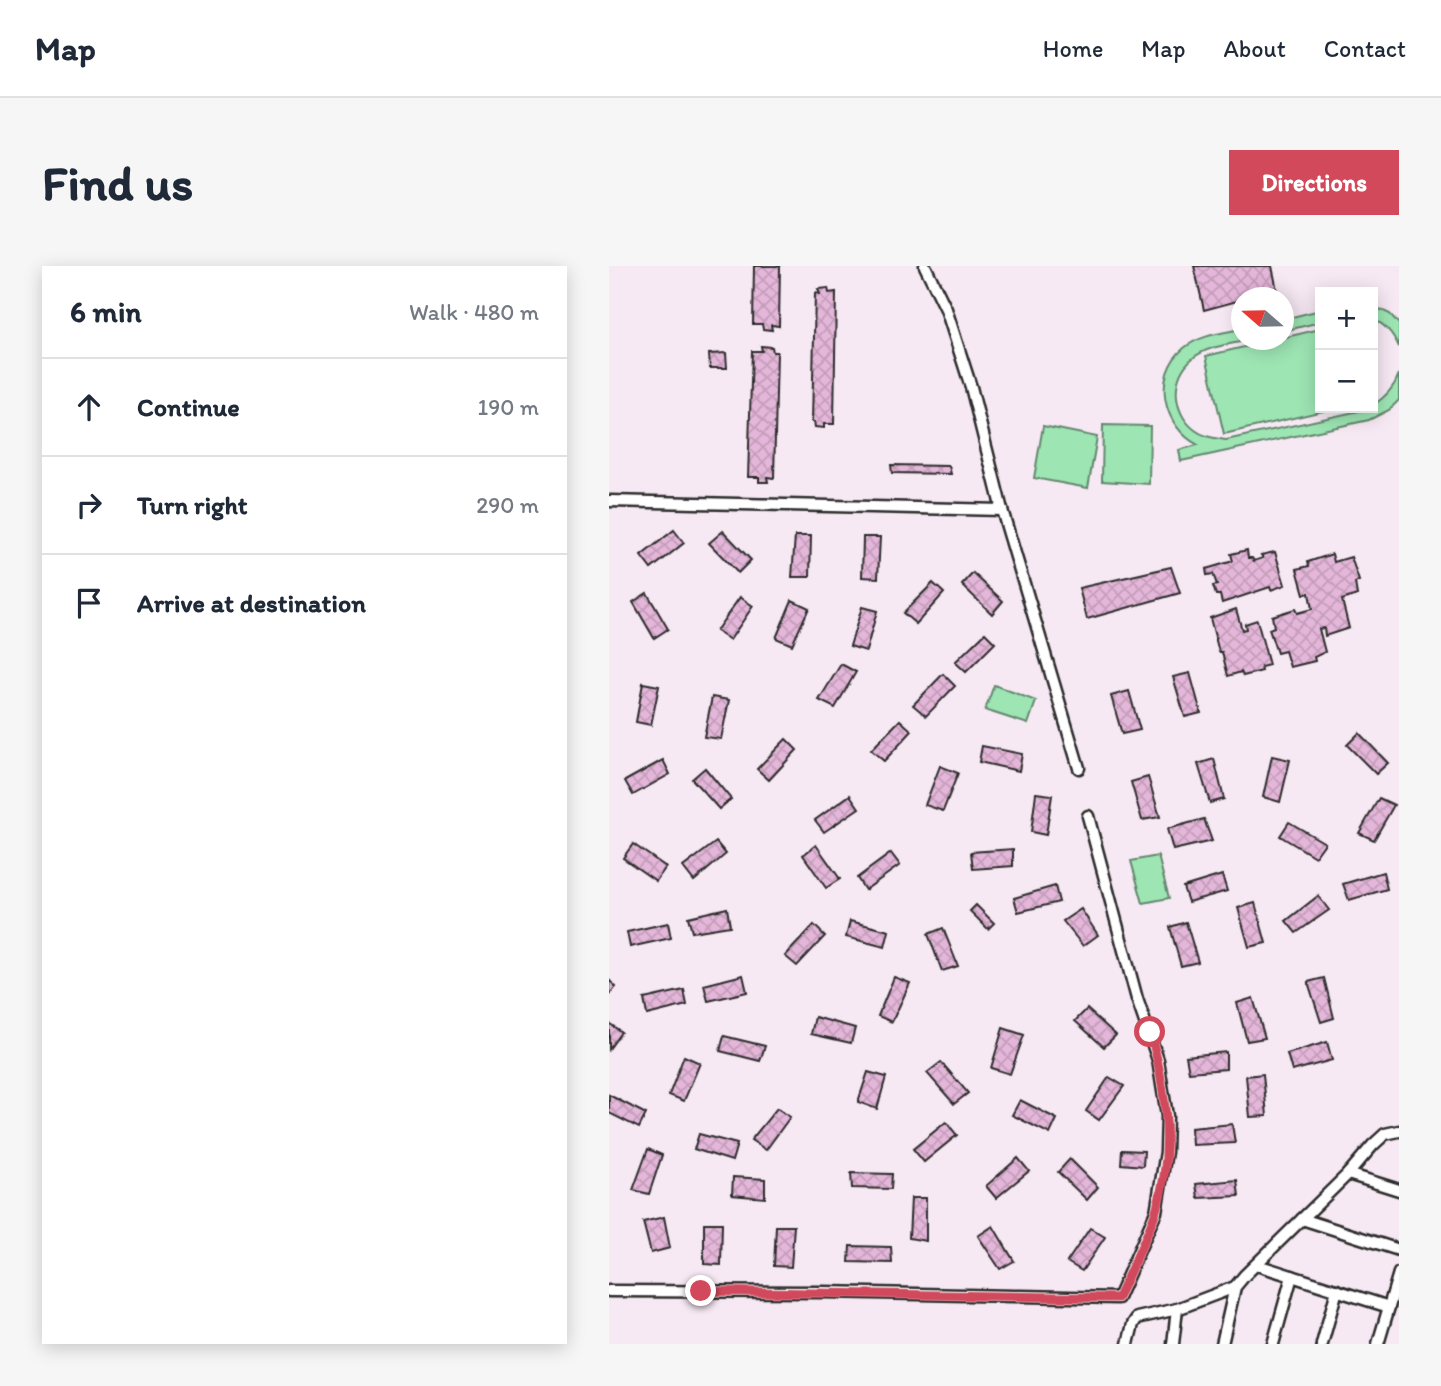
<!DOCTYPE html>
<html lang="en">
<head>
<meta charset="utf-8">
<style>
  :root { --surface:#fff; --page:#f6f6f7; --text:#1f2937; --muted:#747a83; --line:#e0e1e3; --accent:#d1495b }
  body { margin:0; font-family:Itim,sans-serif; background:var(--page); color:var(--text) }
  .controls { position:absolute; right:21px; top:21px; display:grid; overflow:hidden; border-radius:0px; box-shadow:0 4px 18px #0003 }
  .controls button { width:63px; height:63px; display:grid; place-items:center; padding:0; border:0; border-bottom:2px solid var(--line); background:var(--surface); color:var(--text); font:35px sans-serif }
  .compass { position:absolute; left:622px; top:21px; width:63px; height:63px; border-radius:50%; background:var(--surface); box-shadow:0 4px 18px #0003; rotate:290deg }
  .stop { position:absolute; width:21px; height:21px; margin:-16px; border:5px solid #d1495b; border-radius:50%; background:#fff }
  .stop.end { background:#d1495b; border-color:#fff; box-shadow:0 2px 7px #0008 }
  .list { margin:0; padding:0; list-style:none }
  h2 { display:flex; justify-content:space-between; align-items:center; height:91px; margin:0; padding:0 28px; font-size:30px }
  h2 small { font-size:23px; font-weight:400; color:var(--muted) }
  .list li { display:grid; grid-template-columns:46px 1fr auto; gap:21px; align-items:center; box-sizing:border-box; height:98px; padding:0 28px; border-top:2px solid var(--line) }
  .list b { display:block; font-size:26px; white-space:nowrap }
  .list em { font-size:23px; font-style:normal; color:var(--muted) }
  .icon { flex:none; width:38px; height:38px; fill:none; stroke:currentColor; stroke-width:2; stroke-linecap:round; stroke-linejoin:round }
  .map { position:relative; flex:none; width:790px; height:1078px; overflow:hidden; border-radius:0px }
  header { display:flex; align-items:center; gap:42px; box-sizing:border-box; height:98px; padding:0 35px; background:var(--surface); border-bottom:2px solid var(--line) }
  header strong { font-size:33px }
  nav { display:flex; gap:38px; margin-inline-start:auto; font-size:24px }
  .intro { display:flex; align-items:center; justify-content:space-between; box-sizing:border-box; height:168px; padding:0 42px }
  h1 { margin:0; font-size:49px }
  .button { padding:18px 32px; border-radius:0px; background:var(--accent); color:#fff; font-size:24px; font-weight:700 }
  main { display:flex; gap:42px; padding:0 42px }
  aside { flex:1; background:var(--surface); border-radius:0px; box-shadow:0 4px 18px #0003 }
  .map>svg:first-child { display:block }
  .garden { fill:#9de5b3; stroke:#64886f; stroke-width:2 }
  .building { fill:url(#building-cross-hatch); stroke:#2b2b2b; stroke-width:2 }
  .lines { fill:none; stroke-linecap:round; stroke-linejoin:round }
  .minor-casing { stroke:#2b2b2b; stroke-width:15 }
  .minor { stroke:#fff; stroke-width:10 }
  .route { stroke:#d1495b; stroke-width:9 }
</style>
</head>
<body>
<header>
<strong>Map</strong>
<nav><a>Home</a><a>Map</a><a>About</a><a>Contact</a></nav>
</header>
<div class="intro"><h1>Find us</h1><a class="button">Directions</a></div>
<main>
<aside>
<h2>6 min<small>Walk · 480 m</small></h2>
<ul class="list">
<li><svg class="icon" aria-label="ahead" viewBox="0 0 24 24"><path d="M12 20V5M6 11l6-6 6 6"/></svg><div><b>Continue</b></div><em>190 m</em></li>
<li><svg class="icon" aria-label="right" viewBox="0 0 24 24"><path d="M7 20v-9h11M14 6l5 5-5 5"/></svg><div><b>Turn right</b></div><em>290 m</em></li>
<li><svg class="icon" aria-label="arrive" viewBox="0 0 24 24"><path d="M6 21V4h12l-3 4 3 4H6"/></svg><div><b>Arrive at destination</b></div></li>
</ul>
</aside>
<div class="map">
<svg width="790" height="1078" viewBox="0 0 790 1078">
  <defs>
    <pattern id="building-cross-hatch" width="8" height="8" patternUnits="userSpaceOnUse" patternTransform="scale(1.75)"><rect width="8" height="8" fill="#e4b6d9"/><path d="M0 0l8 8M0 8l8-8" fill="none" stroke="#c49dba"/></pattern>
  </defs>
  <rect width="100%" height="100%" fill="#f7e9f4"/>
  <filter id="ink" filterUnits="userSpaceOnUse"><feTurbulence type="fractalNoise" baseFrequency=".0143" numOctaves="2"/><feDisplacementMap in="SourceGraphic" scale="14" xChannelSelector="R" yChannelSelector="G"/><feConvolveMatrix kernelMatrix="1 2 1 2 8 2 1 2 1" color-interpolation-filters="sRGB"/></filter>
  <g filter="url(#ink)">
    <g class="garden">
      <path d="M764 40 781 48 790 58V81C784 68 777 59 764 53Z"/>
      <path d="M711 44V56L675 65V53Z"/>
      <path d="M632 63V74H641C622 78 599 80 584 92 561 110 563 147 586 164 595 171 606 172 617 174L764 142V139C777 131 785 122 790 108V134L780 144 760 154 572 195 570 184 589 179C554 161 542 110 575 82 591 69 613 67 632 63Z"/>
      <path d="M711 63V142H727L615 168 597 90Z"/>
      <path d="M494 159 541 160 540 218 493 215Z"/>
      <path d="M434 160 488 171 479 222 425 212Z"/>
      <path d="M385 419 427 435 419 458 376 444Z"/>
      <path d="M549 590 560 632 534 637 522 595Z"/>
    </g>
    <g class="building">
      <path d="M145 0H171L170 60 162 59 163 64 154 63 153 58H144Z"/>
      <path d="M585 0H663L668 24 632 32V34L595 44Z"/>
      <path d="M219 22 220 27 227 26 225 158H215V162L206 161 205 156H203L206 27 211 28 209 23Z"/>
      <path d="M152 80 163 81 164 86H168L165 212 158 211 159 216H150V211H139L143 85H153Z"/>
      <path d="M117 87 118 102H101L100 88Z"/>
      <path d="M282 199 340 200 342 208 283 207Z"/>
      <path d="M65 264 75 277 42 303 32 290Z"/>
      <path d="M114 265 142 294 129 307 100 277Z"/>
      <path d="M186 270H202L201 311H183Z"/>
      <path d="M254 271H271L269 312 253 311Z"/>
      <path d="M638 284 639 292H643L645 295 654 292 652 289 666 286 676 319 662 324 661 321 613 337 611 329H607L604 320 608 319 604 308 598 309 597 303 624 295 622 288Z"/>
      <path d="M723 288 725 296 742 291 750 315 746 317 748 329 733 334 740 362 716 370 715 362 710 363 716 386 705 391 706 395 681 401 676 385 668 387 660 363 665 361 663 350 686 343 688 347 703 343 700 327 695 328 688 303 700 300 699 296Z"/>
      <path d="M562 301 571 327 478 353 470 322Z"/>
      <path d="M364 307 394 335 383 348 353 319Z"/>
      <path d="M324 317 335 327 307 358 294 347Z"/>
      <path d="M38 327 59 363 45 372 24 336Z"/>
      <path d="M131 331 144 340 121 374 107 365Z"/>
      <path d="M183 334 200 342 183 379 167 372Z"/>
      <path d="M253 341 268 345 257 385 241 380Z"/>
      <path d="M627 343 633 364 637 363 636 358 648 354 660 399 652 401 653 405 634 410 632 406 619 410 613 386H610L601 352Z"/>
      <path d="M376 367 386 377 357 406 346 396Z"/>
      <path d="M232 398 247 406 226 442 210 434Z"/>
      <path d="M581 407 592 447 576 451 564 411Z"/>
      <path d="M334 408 346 420 317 450 304 439Z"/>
      <path d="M34 417 50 420 42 459 27 456Z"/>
      <path d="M520 425 531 464 513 468 502 430Z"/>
      <path d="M103 431 120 434 112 473 95 471Z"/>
      <path d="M291 454 303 465 275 495 262 484Z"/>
      <path d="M750 467 779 497 767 508 738 479Z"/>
      <path d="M177 473 188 484 160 514 148 503Z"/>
      <path d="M373 480 413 488 410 505 370 496Z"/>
      <path d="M663 490 681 494 671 536 654 531Z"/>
      <path d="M605 493 615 533 601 537 589 498Z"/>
      <path d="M54 494 61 508 24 529 16 515Z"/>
      <path d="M331 500 349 507 334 545 316 539Z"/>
      <path d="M96 502 122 533 110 543 83 513Z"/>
      <path d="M539 511 551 551 533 554 522 516Z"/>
      <path d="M427 527 443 529 437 569 422 566Z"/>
      <path d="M241 529 250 542 215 566 206 554Z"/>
      <path d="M770 532 785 539 765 574 750 567Z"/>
      <path d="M595 553 603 575 564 584 558 563Z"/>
      <path d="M680 556 716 577 706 591 671 570Z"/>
      <path d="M107 576 117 588 85 615 74 601Z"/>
      <path d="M24 578 57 601 47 615 14 592Z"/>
      <path d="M207 579 231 613 217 622 194 589Z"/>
      <path d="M404 583V600L364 603 362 586Z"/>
      <path d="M282 587 291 599 256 624 248 612Z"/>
      <path d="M774 606 778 623 740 634 734 618Z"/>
      <path d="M613 609 618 625 579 636 574 621Z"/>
      <path d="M446 620 450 636 409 646 405 632Z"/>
      <path d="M709 630 720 644 687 667 677 655Z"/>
      <path d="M646 637 657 677 640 681 629 642Z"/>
      <path d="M367 639 385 657 379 663 361 645Z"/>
      <path d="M118 642 121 660 83 666 79 651Z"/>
      <path d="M472 643 489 669 474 680 454 655Z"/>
      <path d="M241 655 280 665 276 681 237 671Z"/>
      <path d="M577 656 589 696 572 700 561 661Z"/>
      <path d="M59 657 62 672 21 681 18 666Z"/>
      <path d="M205 659 216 670 188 700 176 690Z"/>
      <path d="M334 662 349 700 333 705 319 668Z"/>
      <path d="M134 709 138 726 99 735 95 719Z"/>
      <path d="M285 711 301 717 283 756 269 750Z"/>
      <path d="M715 712 725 752 712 756 699 716Z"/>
      <path d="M0 714 7 721 0 729Z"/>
      <path d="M75 724 78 739 38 749 35 733Z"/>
      <path d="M644 732 656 772 638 775 628 737Z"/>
      <path d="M478 743 507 769 495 781 466 755Z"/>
      <path d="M206 751 246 762 242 777 202 768Z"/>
      <path d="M0 757 12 766 0 783Z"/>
      <path d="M394 762 415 769 401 808 382 802Z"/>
      <path d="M115 770 156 780 151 795 111 785Z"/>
      <path d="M718 776 723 794 683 805 678 788Z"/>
      <path d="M617 786V803L580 806 577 790Z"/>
      <path d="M75 790 91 797 75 835 60 829Z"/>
      <path d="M332 796 359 827 345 838 318 807Z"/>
      <path d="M259 806 277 811 268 843 249 836Z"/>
      <path d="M654 808 658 850 641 851 637 810Z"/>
      <path d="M500 811 515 820 490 854 477 845Z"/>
      <path d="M0 829 37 848 30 862 0 847Z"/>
      <path d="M411 834 448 853 441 868 403 849Z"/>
      <path d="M168 842 181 851 157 884 142 874Z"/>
      <path d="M337 856 348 869 315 896 304 883Z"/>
      <path d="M623 858 626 877 583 879 582 862Z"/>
      <path d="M90 868 128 878 123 895 85 883Z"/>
      <path d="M39 883 53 889 40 928 24 924Z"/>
      <path d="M513 884 535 885 534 900 512 898Z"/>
      <path d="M409 892 420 905 387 932 377 920Z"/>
      <path d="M461 893 489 921 478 934 449 906Z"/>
      <path d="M242 907 283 908 282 923 243 922Z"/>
      <path d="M124 911 156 913V932L123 929Z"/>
      <path d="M628 914 630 930 589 932 587 918Z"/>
      <path d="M302 932H317V975L300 972Z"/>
      <path d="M55 951 61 982 42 987 34 956Z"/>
      <path d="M95 957H113L112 999 95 998Z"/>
      <path d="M167 960H185L182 1001 165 1000Z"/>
      <path d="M384 960 405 995 391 1003 369 970Z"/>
      <path d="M481 962 496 971 473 1005 458 996Z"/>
      <path d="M241 980 282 981 283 997 240 996Z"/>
    </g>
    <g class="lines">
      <g class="minor-casing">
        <g id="minor">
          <path d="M316 0 337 43 362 121 393 244 470 502"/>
          <path d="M0 235 393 244"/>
          <path d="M739 908 790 924"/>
          <path d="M693 953 790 984"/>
          <path d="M648 999 780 1041"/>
          <path d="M0 1025 214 1026 509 1032 547 946 557 886 558 850 549 794 528 733 479 550"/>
          <path d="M519 1078 524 1058 528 1052 568 1043 626 1021"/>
          <path d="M564 1078 568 1043"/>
          <path d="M613 1078 626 1021 636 1009 739 908 764 879 776 868 790 865"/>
          <path d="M664 1078 683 1010"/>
          <path d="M713 1078 728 1024"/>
          <path d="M769 1078 790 1007"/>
        </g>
      </g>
      <use href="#minor" class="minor"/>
    </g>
  </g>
  <g class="lines" filter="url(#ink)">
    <path class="route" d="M92 1025 509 1032C521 1004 536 976 546 948 566 888 558 825 541 766"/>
  </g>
</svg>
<div class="controls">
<button>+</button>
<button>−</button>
</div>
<svg class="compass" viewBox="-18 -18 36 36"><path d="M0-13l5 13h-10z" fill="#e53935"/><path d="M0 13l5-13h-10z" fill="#747a83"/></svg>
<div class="stop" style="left:541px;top:766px"></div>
<div class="stop end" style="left:92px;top:1025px"></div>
</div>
</main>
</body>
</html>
